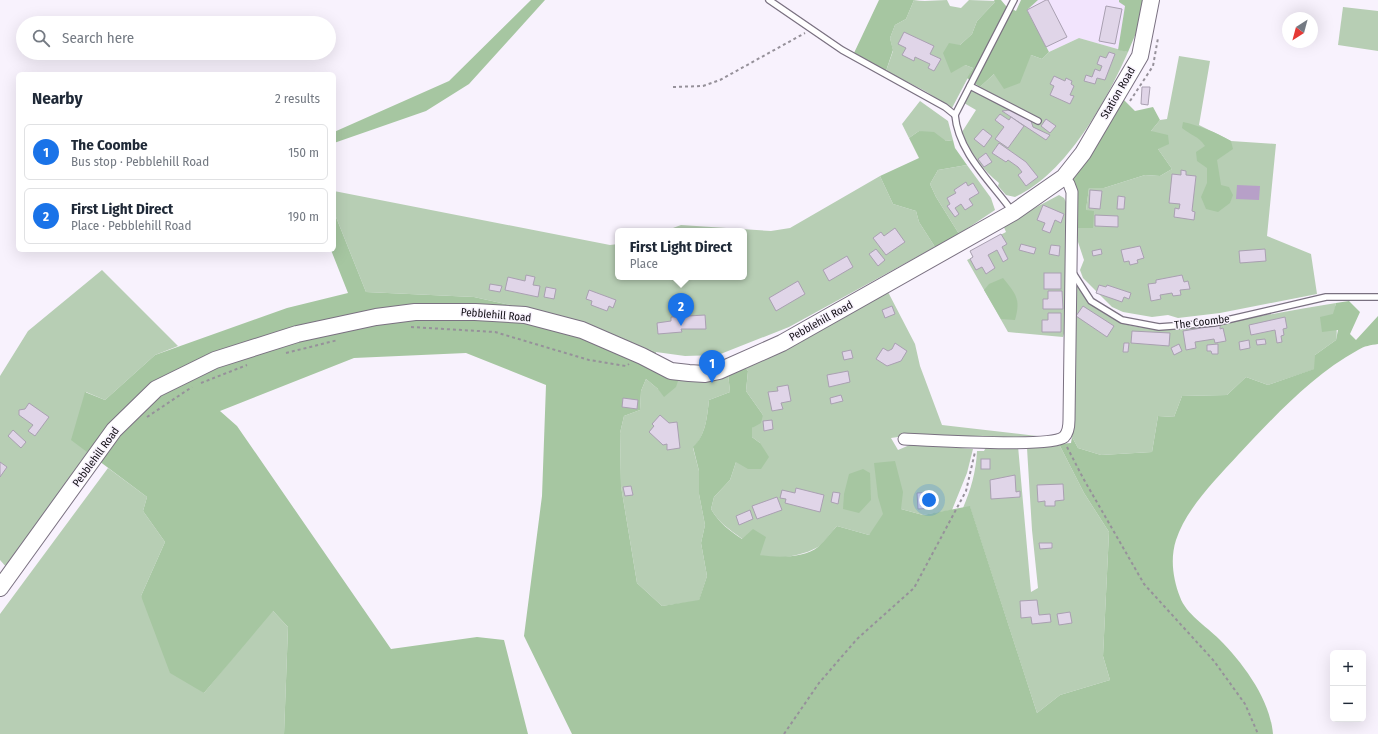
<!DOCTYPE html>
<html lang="en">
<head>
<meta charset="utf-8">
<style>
  :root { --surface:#fff; --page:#f2f2f3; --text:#1f2937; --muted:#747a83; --line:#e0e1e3; --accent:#1a73e8 }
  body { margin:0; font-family:"Fira Sans Condensed",sans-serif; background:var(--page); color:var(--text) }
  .controls { position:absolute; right:12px; bottom:12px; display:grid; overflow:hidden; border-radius:6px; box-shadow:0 4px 16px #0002 }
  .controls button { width:36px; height:36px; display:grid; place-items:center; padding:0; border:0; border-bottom:1px solid var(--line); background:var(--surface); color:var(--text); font:20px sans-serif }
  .compass { position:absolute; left:1282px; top:12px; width:36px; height:36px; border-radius:50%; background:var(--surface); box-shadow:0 4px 16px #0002; rotate:216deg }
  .you { position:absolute; left:929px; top:500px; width:14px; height:14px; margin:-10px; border:3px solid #fff; border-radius:50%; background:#1a73e8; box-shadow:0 0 0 6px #1a73e833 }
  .badge { display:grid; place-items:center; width:26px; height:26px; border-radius:50%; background:var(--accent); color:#fff; font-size:13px; font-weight:700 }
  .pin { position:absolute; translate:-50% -33px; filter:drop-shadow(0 1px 2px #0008) }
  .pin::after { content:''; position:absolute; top:21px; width:14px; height:12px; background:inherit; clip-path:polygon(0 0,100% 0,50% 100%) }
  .popup { position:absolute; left:615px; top:228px; width:132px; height:52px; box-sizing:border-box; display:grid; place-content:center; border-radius:6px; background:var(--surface); filter:drop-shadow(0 1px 3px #0005); font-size:13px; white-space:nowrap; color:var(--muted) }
  .popup b { font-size:15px; color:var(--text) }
  .popup::after { content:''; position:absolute; left:50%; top:100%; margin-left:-8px; border:8px solid transparent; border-top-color:var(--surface) }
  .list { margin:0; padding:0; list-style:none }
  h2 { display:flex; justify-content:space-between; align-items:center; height:52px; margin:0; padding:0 16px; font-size:17px }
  h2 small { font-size:13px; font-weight:400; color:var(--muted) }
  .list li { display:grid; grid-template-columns:26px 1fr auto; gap:12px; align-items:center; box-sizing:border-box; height:56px; margin:0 8px 8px; padding:0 8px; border:1px solid var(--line); border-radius:6px }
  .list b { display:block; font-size:15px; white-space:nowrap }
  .list p { margin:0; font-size:13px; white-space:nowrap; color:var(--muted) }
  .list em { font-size:13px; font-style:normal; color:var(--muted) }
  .icon { flex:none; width:22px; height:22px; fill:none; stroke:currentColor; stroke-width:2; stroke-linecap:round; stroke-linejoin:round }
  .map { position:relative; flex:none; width:1378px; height:734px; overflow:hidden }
  .search { position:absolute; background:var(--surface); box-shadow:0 4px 16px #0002; left:16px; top:16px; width:320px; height:44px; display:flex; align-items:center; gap:10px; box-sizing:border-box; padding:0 14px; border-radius:22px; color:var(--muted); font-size:15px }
  .panel { position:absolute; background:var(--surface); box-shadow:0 4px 16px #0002; left:16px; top:72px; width:320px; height:180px; border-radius:6px }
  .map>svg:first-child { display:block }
  .built { fill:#f2e4fd }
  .green { fill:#b7ceb4 }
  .forest { fill:#a6c6a1 }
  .water { fill:#b7a0c8 }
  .building { fill:#e0d5e8; stroke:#a9a0b1 }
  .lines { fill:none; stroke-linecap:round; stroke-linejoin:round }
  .lane-casing { stroke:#7a7181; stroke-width:8 }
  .street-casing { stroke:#7a7181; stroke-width:13 }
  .secondary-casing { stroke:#7a7181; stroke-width:18 }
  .path { stroke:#96919a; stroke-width:2; stroke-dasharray:3 3; stroke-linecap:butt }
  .lane { stroke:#fff; stroke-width:5.5 }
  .street { stroke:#fff; stroke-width:11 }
  .secondary { stroke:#fff; stroke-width:16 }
  .labels { text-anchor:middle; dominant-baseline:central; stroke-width:3; stroke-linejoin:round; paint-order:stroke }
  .street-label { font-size:11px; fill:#131016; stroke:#f8f2fd }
</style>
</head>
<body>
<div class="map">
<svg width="1378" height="734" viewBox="0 0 1378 734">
  <rect width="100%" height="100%" fill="#f8f2fd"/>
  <path class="built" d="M1038 0H1145L1128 52 1079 38 1049 52 1027 10Z"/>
  <g class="green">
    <path d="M914 0C925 2 935 0 947 0L950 6 961 8 969 0 996 1 977 21 972 34 960 45 965 65 973 68 952 108 925 91 886 71 893 51 890 38 895 25 906 19Z"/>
    <path d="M1343 7 1378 11V51L1338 45Z"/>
    <path d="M1079 38 1128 52C1106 102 1066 174 1015 197L1006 195 998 186 999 183C983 171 969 150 962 132L976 110 964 103 975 84 980 87 994 74 1031 55 1042 59 1049 52Z"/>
    <path d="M1179 56 1210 61 1199 125 1231 141 1276 144 1267 236 1311 254 1317 294 1220 313 1178 318 1168 315 1152 317 1123 312 1112 307 1083 278 1080 270 1084 260 1078 242 1076 228 1086 210 1089 188H1104L1145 175 1160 176 1172 169 1158 149 1151 131 1160 120 1167 119Z"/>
    <path d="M920 101 948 121 953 140 946 141 919 131 909 138 902 124Z"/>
    <path d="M967 165 991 198 995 210 959 234 936 197 930 184 938 170Z"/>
    <path d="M880 176 893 204 916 211 919 222 935 247 789 327 718 355 685 356 656 352 541 312 474 297 366 292 334 212V191L610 245 618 244V277H744V231H665L681 225 771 231 790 228Z"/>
    <path d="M1059 195 1064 198 1066 202V326L1063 337 1008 332 967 260 973 257 970 251 1006 232 1003 225Z"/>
    <path d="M102 270 178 346 155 355 105 400 86 392 89 454 8 569 0 560V376L28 331Z"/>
    <path d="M1078 286C1089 304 1104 316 1125 324 1144 330 1166 328 1185 326 1236 322 1286 311 1336 303 1332 317 1339 326 1336 340L1315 355V369L1268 385 1246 377 1227 395 1182 396 1174 417 1158 416 1152 452 1101 455 1078 448 1072 437 1073 291Z"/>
    <path d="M888 292 915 344 920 366 942 425 1037 436 976 439 911 435 891 438 898 450 912 444 973 449 967 473 952 510 923 515 901 509 869 535 837 526C831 532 824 544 816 548 804 555 772 562 760 555 753 551 748 543 741 538 729 529 719 523 711 509L714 497 730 480 736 462 760 443 752 437V428L763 415 746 391 748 371 745 367Z"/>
    <path d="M728 373 730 392 709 400C707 417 706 435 693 448L699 471V494L705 525 701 543 707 576 699 601 662 606 637 583 621 486 620 433 624 416 640 410 641 391 646 379 658 389 679 378Z"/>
    <path d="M1059 444 1084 493 1109 532 1103 656 1110 680 1060 695 1037 713 970 507 963 508C971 489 976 472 977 451H984L987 445 1018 446 1031 592 1038 588 1032 530 1027 448Z"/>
    <path d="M108 468 147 497 143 511 165 542 141 596 204 693 272 610 288 627 284 734H0V614Z"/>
  </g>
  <g class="forest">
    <path d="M531 0H545L469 84 426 111 334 143V132L449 81Z"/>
    <path d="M879 0H914L906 19 895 25 890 38 893 50 886 71 854 53Z"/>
    <path d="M994 0H1001L1006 6 1016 11 1021 0H1038L1027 10 1049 52 1042 59 1031 55 1020 83 1004 89 994 74 980 87 967 78 973 68 965 65 951 73 943 53 949 43 960 45 972 34 977 21 995 2Z"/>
    <path d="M1119 0H1145L1139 26 1128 52 1118 50 1125 6 1119 2Z"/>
    <path d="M1122 98 1135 111 1153 107 1160 120 1151 131 1168 135 1169 144 1158 149 1172 169 1160 176 1145 175 1104 188H1089L1086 210 1094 211 1093 228H1076L1071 178Z"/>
    <path d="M1183 122C1201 126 1215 132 1231 141L1233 149 1217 160 1221 185 1229 187 1233 195 1230 203 1218 212 1206 209 1201 197 1207 183V168L1197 161 1196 152 1205 146C1199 136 1190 135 1182 128Z"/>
    <path d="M919 131 934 132 946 141 953 140 955 148 967 165 938 170 930 184 936 197 959 234 935 247 919 222 916 211 893 204 880 176 919 158 909 138Z"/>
    <path d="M334 212 366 292 474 297 541 312 656 352 651 367 679 378 676 387 664 397 658 389 646 379 641 391 640 410 624 416 620 433 621 486 637 583 662 606 699 600 707 576 701 543 705 525 699 494V471L693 447C706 435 707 417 709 400L730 392 728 373 745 367 748 371 746 391 763 415 761 423 752 428V437L760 443 769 457 761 469H748L736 462 730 480 714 497 711 509C719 523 729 530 742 539L753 529 766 537 760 555C776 558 805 558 818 547 825 541 831 532 837 526L869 535 883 514 878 497 874 463 895 461 903 492 901 509 923 515 970 506 1037 713 1060 695 1110 680 1103 656 1109 532 1084 493 1059 444 1071 443 1072 437 1078 448 1101 455 1152 452 1158 416 1174 417 1182 396 1227 395 1246 377 1268 385 1314 369 1315 355 1336 340 1338 330 1322 332 1320 317 1333 314 1336 303 1349 301 1360 312 1350 334 1356 340 1378 316V344C1371 345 1364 346 1358 350 1311 376 1274 417 1238 455 1216 479 1186 509 1176 540 1170 559 1173 579 1180 597 1186 614 1206 626 1219 639 1243 663 1270 699 1273 734H572L524 636 542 496 546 385 466 353 354 358 220 411 237 426 391 649 477 637 504 640 528 734H284L288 627 273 611 204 693 170 673 141 596 165 542 143 511 147 497 71 440 85 392 105 400 155 355 287 308 348 293 331 250H334Z"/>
    <path d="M1003 278C1016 294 1021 299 1015 320L1001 319 984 290 989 284Z"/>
    <path d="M863 469 870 473 871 500 859 513 843 509 844 494 849 474Z"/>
  </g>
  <path class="water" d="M1237 185 1260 186 1259 200 1236 199Z"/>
  <g class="building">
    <path d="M1046 0H1048L1067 37 1046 47 1027 10Z"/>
    <path d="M1106 6 1122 9 1115 44 1099 41Z"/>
    <path d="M904 32 934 46 930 54 941 59 934 71 928 68 930 64 915 57 914 61 902 55 906 48 898 44Z"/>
    <path d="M1109 52 1115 54 1105 80 1097 78 1095 84 1084 81 1086 75 1092 77 1095 69 1100 71 1102 66 1097 64 1100 56 1106 58Z"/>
    <path d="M1054 76 1065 81 1066 78 1072 81 1071 84 1074 86 1070 95 1074 96 1070 104 1050 95 1054 86 1050 84Z"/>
    <path d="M1142 87H1150L1148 105 1141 104Z"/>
    <path d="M1010 110 1031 121 1033 127 1050 135 1046 140 1002 111Z"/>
    <path d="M1000 114 1009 120 1011 117 1024 126 1008 148 995 139 1004 127 995 120Z"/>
    <path d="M1046 119 1056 126 1050 133 1041 126Z"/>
    <path d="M983 129 992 136 984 147 974 139Z"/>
    <path d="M999 143 1026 162 1038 177 1026 186 1018 175 1022 172 1018 167 1008 160 1006 162 992 153Z"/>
    <path d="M986 153 992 162 984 167 978 159Z"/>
    <path d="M1181 170 1186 171V175L1196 176 1192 211 1195 212 1194 220 1174 217 1175 208 1179 209 1180 204 1169 203 1172 174 1181 175Z"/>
    <path d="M966 182 968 186 973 183 979 193 969 199 973 205 965 210 961 204 955 208 959 214 955 217 947 206 950 204 947 198 956 193 954 190Z"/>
    <path d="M1090 190 1102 191 1100 209 1089 208Z"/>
    <path d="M1118 196 1125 197 1124 209H1117Z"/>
    <path d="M1043 205 1064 214 1061 223 1055 220 1050 233 1042 230 1045 223 1037 220Z"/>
    <path d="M1095 215 1118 216V227L1095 226Z"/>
    <path d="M895 228 905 242 886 255 873 238 881 232 884 236Z"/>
    <path d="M1001 234 1007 244 1002 247 1008 259 1003 262 997 250 988 255 995 268 986 274 982 267 976 270 970 259 973 257 970 251Z"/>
    <path d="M1021 244 1036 248 1034 254 1019 250Z"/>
    <path d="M1051 245 1060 246 1059 256 1049 254Z"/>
    <path d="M1140 246 1144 258 1137 260 1138 263 1130 265 1129 261 1124 262 1121 250Z"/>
    <path d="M876 249 885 260 878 266 869 254Z"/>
    <path d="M1101 249 1102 254 1093 256 1092 251Z"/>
    <path d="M1265 249 1266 261 1240 263 1239 251Z"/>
    <path d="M847 256 853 267 829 281 823 270Z"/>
    <rect x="1044" y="273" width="17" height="16"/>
    <path d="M526 275 535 277 533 285 540 286 538 297 505 290 508 277 525 281Z"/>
    <path d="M1182 275 1184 282 1188 281 1190 289 1180 290 1181 295 1173 296 1172 293 1160 295 1161 299 1151 301 1148 284 1156 283V280Z"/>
    <path d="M798 281 805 294 776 311 769 298Z"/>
    <path d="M490 284 502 286 500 292 489 290Z"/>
    <path d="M1099 285 1106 287 1107 285 1131 293 1129 299 1124 297 1122 302 1096 293Z"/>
    <path d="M546 287 556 289 554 299 544 297Z"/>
    <path d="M589 290 616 300 613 308 609 306 607 311 591 305 592 301 586 299Z"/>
    <path d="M1048 291H1062L1063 309H1043V299H1048Z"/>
    <path d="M892 306 895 314 885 318 882 310Z"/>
    <path d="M1083 306 1114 326 1107 337 1076 316Z"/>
    <path d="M1048 313H1061V332H1042V320H1048Z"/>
    <path d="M705 315 706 329H681L682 332 658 334 657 323 671 321V317Z"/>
    <path d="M1285 317 1287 328 1283 329 1284 335 1281 336 1282 342 1277 343 1275 330 1251 335 1249 325Z"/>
    <path d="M1220 325V329L1223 328 1226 341 1215 343 1214 339 1195 342 1196 348 1186 350 1183 331Z"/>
    <path d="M1132 331 1170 333 1169 346 1131 343Z"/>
    <path d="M1265 339 1266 344 1257 345 1256 340Z"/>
    <path d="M1249 340 1250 348 1240 350 1239 342Z"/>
    <path d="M895 343 907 351 901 361 887 366 876 359 883 348 888 351 892 349Z"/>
    <path d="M1124 343H1129L1128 352H1123Z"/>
    <path d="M1179 344 1182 351 1174 355 1171 348Z"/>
    <path d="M1218 344V354H1212L1211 351H1207V345Z"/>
    <path d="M851 350 853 358 844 360 842 352Z"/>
    <path d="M848 371 850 382 829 387 827 375Z"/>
    <path d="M788 385 791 401 781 403 783 409 772 411 768 392 778 391 777 387Z"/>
    <path d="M841 395 843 401 831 404 830 398Z"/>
    <path d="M623 398 638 400 637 409 622 407Z"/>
    <path d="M29 403 49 417 35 436 28 431 33 425 19 415V410L25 409Z"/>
    <path d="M660 415 669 423 677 422 680 448 667 450V444L663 445 649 432 654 426 652 424Z"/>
    <path d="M772 420 773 429 764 431 763 421Z"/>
    <path d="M13 430 26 442 21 448 8 436Z"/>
    <rect x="981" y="459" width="9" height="10"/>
    <path d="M0 462 7 467 0 477Z"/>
    <path d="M1015 475 1016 492 1020 491V497L991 499 990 480Z"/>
    <path d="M1063 484 1064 500 1055 501V506H1045V501L1038 502 1037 485Z"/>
    <path d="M631 486 633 495 625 496 623 487Z"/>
    <path d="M796 488 824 495 820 512 785 503 786 499 780 498 782 490 795 493Z"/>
    <path d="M833 492 840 493 838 504 831 502Z"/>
    <path d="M934 492V508L918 509 917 493Z"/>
    <path d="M777 497 782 510 757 519 752 506Z"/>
    <path d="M750 510 753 519 739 525 736 516Z"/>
    <path d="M1039 543H1052V548L1040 549Z"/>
    <path d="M1037 600 1039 615 1050 614 1051 622 1032 624 1031 617 1021 618 1020 601Z"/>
    <path d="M1070 612 1072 623 1059 625 1057 614Z"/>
  </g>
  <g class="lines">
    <g class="lane-casing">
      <g id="lane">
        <path d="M769 0 842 50 945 107 955 115"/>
        <path d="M970 86 1038 121"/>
        <path d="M1012 211C991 182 958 152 955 115L1014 0"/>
        <path d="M1073 273 1091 301 1122 320 1159 327 1214 323 1326 297H1378"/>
      </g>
    </g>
    <g class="street-casing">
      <path id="street" d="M904 439C926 440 1051 448 1064 437 1068 433 1069 426 1069 420L1072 192 1069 184 1064 177"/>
    </g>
    <g class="secondary-casing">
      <path id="secondary" d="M0 588 114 430 156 389 215 360 297 334 376 317 415 312H475L525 315 582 330 642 356 671 371 689 373 705 374 719 371 782 343 1014 212 1064 177 1083 153 1140 56 1151 0"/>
    </g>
    <g class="path">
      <path d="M673 87 703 86 720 80 805 33"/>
      <path d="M1130 101 1153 66 1158 38"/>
      <path d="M411 327 495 332 589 360 626 366 629 364"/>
      <path d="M286 353 338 340"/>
      <path d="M201 383 247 365"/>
      <path d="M147 417 192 387"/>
      <path d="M1067 447 1083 478 1144 584 1214 661 1245 704 1258 734"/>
      <path d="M784 734 819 683 857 639 914 588 966 491 975 452"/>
    </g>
    <use href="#lane" class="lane"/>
    <use href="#street" class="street"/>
    <use href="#secondary" class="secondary"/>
  </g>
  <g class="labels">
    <g class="street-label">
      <text transform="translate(1118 93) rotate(-60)">Station Road</text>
      <text transform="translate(496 315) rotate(5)">Pebblehill Road</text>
      <text transform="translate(821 321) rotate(-29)">Pebblehill Road</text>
      <text transform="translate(1202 322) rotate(-7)">The Coombe</text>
      <text transform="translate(96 457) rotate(-54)">Pebblehill Road</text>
    </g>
  </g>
</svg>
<div class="controls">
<button>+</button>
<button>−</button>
</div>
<svg class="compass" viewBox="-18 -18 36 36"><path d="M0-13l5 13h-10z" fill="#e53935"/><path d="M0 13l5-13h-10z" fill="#747a83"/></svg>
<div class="you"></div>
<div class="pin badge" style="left:712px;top:383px">1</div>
<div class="pin badge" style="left:681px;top:326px">2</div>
<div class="popup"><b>First Light Direct</b>Place</div>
<div class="search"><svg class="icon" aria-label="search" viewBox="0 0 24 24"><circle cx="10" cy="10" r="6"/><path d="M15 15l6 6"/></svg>Search here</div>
<section class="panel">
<h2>Nearby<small>2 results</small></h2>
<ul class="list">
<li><span class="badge">1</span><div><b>The Coombe</b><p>Bus stop · Pebblehill Road</p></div><em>150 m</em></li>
<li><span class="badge">2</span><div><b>First Light Direct</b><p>Place · Pebblehill Road</p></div><em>190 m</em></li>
</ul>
</section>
</div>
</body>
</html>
